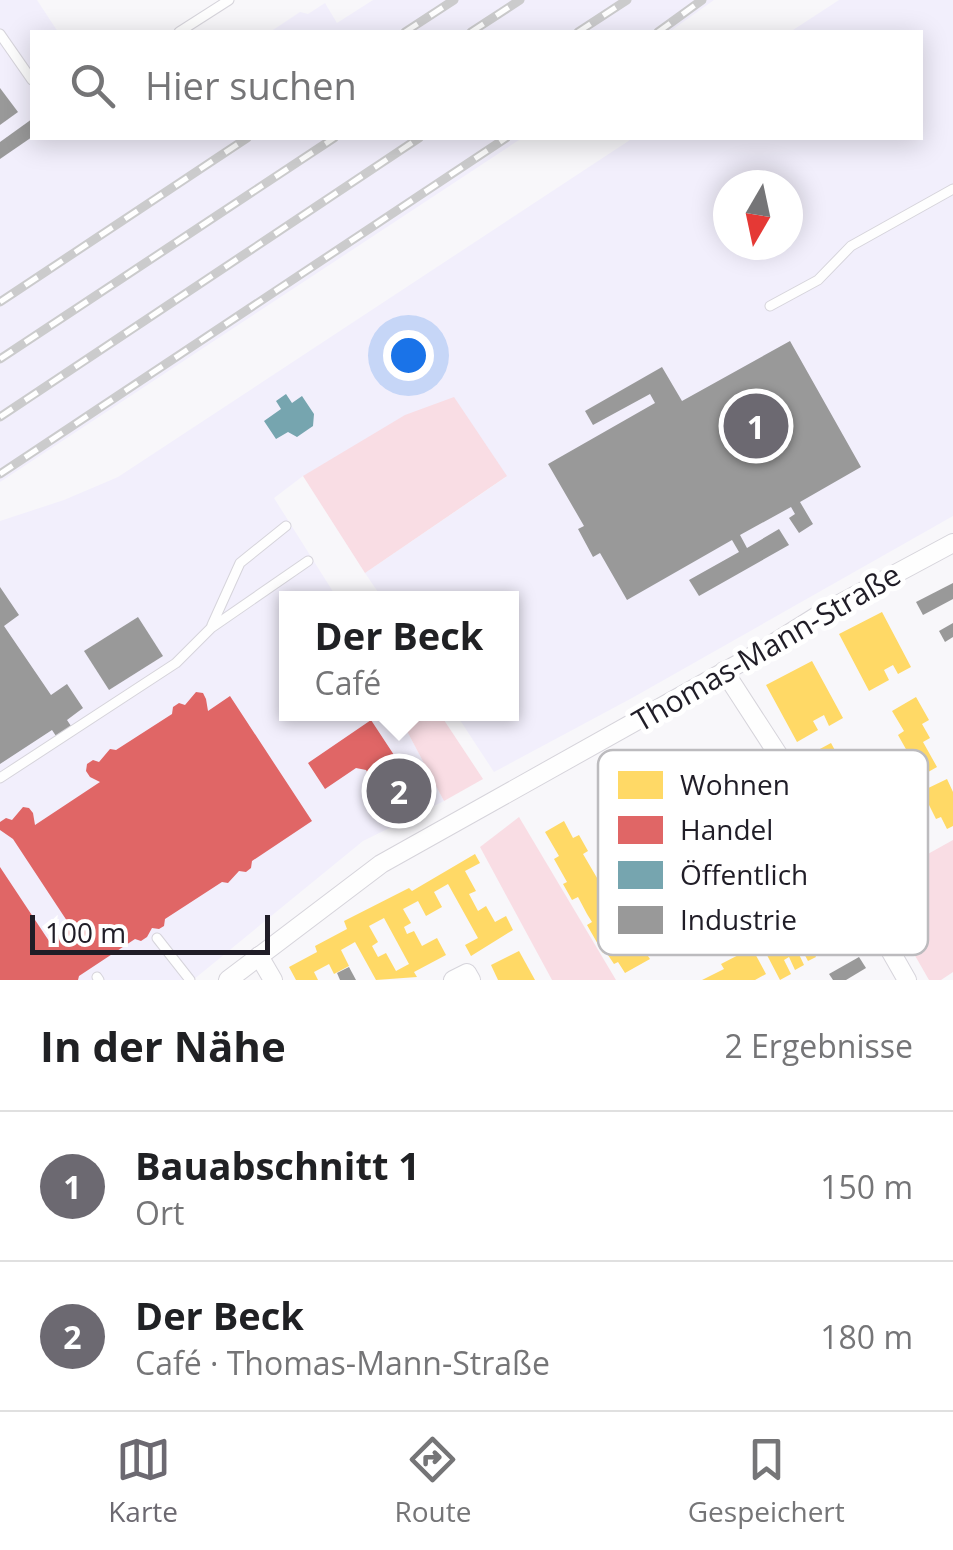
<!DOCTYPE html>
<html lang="de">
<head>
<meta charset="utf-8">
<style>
  :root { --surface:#fff; --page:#f2f2f2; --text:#202124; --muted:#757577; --line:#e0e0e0; --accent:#6c6971 }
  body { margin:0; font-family:"Open Sans",sans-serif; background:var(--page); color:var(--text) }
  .compass { position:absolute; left:713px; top:170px; width:90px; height:90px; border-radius:50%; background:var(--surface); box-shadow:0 5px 25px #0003; rotate:189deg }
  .scale { position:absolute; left:30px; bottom:25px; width:240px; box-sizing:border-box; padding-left:10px; border:5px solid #201d27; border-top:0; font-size:28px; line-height:35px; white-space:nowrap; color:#201d27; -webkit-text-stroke:8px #fff; paint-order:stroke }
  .you { position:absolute; left:408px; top:355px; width:35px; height:35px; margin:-25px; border:8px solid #fff; border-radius:50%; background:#1a73e8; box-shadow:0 0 0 15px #1a73e833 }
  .badge { display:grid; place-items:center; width:65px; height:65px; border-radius:50%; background:var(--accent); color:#fff; font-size:32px; font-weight:700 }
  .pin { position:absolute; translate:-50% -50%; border:5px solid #fff; box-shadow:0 2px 10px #0006 }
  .popup { position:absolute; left:279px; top:591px; width:240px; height:130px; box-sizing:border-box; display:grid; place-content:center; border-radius:0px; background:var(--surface); filter:drop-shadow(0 2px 8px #0005); font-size:32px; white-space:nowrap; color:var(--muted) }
  .popup b { font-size:38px; color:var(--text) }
  .popup::after { content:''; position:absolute; left:50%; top:100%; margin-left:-20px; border:20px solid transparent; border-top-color:var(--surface) }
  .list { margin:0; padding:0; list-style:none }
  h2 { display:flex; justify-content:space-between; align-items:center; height:130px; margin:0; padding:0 40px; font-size:42px }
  h2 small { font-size:32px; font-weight:400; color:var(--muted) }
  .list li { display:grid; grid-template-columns:65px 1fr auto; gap:30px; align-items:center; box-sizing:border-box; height:150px; padding:0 40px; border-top:2px solid var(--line) }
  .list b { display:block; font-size:38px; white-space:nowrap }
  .list p { margin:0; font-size:32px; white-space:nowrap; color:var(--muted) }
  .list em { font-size:32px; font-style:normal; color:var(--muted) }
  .icon { flex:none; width:55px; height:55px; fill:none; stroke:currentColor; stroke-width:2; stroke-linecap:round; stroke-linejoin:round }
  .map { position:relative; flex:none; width:953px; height:980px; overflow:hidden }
  .search { position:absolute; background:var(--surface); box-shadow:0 5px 25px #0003; left:30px; right:30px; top:30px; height:110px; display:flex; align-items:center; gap:25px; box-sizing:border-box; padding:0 35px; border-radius:0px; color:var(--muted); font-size:38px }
  .sheet { height:430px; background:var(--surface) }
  nav { display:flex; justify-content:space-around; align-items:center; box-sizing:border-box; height:140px; border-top:2px solid var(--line); background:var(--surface); font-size:28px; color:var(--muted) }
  nav a { display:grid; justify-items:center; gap:5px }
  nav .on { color:var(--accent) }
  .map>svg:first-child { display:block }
  .built { fill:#f2effc; fill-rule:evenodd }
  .green { fill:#f9dde4 }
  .homes { fill:#ffd966; fill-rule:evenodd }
  .shops { fill:#e06666 }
  .public { fill:#76a5af }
  .industry { fill:#999 }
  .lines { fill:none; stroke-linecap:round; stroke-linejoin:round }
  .service-casing { stroke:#d6d4db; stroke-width:11 }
  .minor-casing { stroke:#d6d4db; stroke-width:20 }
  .service { stroke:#fefefe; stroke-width:9 }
  .minor { stroke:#fefefe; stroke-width:18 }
  .rail-casing { stroke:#cbcbcc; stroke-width:9 }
  .rail { stroke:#fff; stroke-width:5; stroke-dasharray:15; stroke-linecap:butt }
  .labels { text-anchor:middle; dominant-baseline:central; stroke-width:10; stroke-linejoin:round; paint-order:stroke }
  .street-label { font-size:30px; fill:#201d27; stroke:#fff }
  .key { fill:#fff; stroke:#bcbbbe; stroke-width:2.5 }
  .key-label { font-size:28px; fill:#201d27 }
</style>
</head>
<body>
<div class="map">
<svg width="953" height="980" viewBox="0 0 953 980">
  <rect width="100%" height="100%" fill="#f8f7fa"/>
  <g class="built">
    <path d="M0 0H37L58 32H32V138H522L0 482Z"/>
    <path d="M373 0H714L669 32H270L300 12 308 14 325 3 337 23Z"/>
    <path d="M839 0H953V516L632 698 494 772 456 714H512V598H382L365 573 506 477 303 476 274 498 337 598H286V714H398L444 801 363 841 193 980H0V521L64 500 118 477 633 138H920V32H790ZM728 185H788V245H728Z"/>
  </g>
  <g class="green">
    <path d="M454 397 507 476 365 573 303 476 405 415Z"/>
    <path d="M398 714H440L483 779 444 801Z"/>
    <path d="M519 817 616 980H552L480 847Z"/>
    <path d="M953 840V972L941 980H929L874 884Z"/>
  </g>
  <g class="homes">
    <path d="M882 612 911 667 898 674 893 665 884 670 889 680 869 691 839 634Z"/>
    <path d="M812 661 843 718 829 726 824 715 813 721 818 730 797 742 766 685Z"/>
    <path d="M916 697 929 720 922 724 930 738 923 742 937 767 914 780 900 755 907 751 898 735 904 731 892 711Z"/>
    <path d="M831 743 837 754 845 750 858 774 853 777 861 792 833 807 825 792 832 788 829 781 820 765 813 769 807 756Z"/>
    <path d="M731 754 737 773 704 784 706 790 671 802 673 807 648 815 650 820 623 829 613 799 621 796 624 805 641 799 637 790 645 787 647 794 666 789 662 777 670 775 672 780 697 772 693 761 704 757 706 762Z"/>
    <path d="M947 779 953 792V826L947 829 941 817 936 819 922 791Z"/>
    <path d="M765 797 772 818 749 825 751 831 722 841 724 845 699 854 701 858 678 866 680 872 652 881 642 854 650 852 651 856 668 850 664 840 672 837 674 842 691 836 688 828 698 824 701 831 717 825 714 816 724 813 725 818 741 812 737 801 747 798 748 803Z"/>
    <path d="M871 806 877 819 885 815 893 831 886 834 899 861 874 873 861 847 868 844 861 832 854 836 845 818Z"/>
    <path d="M564 821 573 838 579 835 588 851 583 854 600 883 605 880 620 906 613 910 628 937 633 934 650 959 625 973 618 962 614 964 606 952 603 953 587 925 592 922 587 914 578 897 572 900 563 884 567 882 554 859 559 856 545 832Z"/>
    <path d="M799 848 806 869 784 876 786 882 756 891 758 896 734 905 735 909 712 917 714 922 686 932 677 905 684 902 686 906 702 901 698 891 707 888 708 892 725 887 722 878 733 875 735 882 752 876 749 867 758 864 760 869 775 863 772 852 781 849 783 854Z"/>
    <path d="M475 854 480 863 465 871 476 891 469 894 478 911 486 906 495 922 506 916 513 930 471 956 465 945 478 938 448 884 434 892 442 907 426 916 418 901 403 909 411 923 404 927 407 934 414 931 422 946 437 938 446 955 414 972 417 977 376 980 355 942 341 950 349 966 334 974 329 964 314 972 318 980H296L289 967 317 952 315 946 347 929 344 921 409 888 412 891ZM384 918 409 964 396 971 386 953 378 957 372 946 378 942 369 926Z"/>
    <path d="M826 893 843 925 837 928 845 943 836 948 828 934 822 937 830 951 823 955 815 939 809 942 816 957 808 961 801 948 797 950 804 965 795 970 789 957 784 960 791 974 780 980 754 930Z"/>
    <path d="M752 948 766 974 755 980H702L724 969 721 964Z"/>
    <path d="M519 951 535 980H498L491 965Z"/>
  </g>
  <g class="shops">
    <path d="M196 692 203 693 206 699 208 711 230 696 312 821 252 861 251 868 246 872 239 871 228 883 222 882 165 919 164 926 159 929 152 928 147 937 141 941 135 939 79 976 78 980H0V867L49 941 71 927 13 839 0 830V822L6 818 12 820 23 807 29 808 33 813 35 825 100 782 90 777 86 771 87 764 93 760 99 762 110 749 116 750 172 714 173 707 179 703 185 705Z"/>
    <path d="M371 720 415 787 388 805 366 770 356 768 325 789 308 763Z"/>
  </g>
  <path class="public" d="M286 394 292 403 302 396 314 414 313 426 297 437 288 432 276 439 264 421 281 409 276 401Z"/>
  <g class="industry">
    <path d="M0 88 18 112 0 125Z"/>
    <path d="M32 119V137L0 159V142Z"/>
    <path d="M790 341 861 467 800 502 813 524 799 533 789 518 795 514 791 507 740 535 747 548 779 529 789 545 699 596 689 580 739 552 732 540 627 600 600 553 593 557 578 529 584 526 548 464 655 403 650 394 593 425 585 411 662 367 682 401Z"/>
    <path d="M953 583V599L923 615 916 602Z"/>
    <path d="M0 587 19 615 4 626 51 695 67 684 83 708 67 720 71 726 56 736 52 730 0 764Z"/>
    <path d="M138 617 163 656 109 690 84 651Z"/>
    <path d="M953 623V637L945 642 939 631Z"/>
    <path d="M859 957 866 968 846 980H833L829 974Z"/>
    <path d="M349 967 356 980H340L337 973Z"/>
  </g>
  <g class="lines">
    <g class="service-casing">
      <g id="service">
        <path d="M179 32 229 0"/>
        <path d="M0 34 32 80"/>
        <path d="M770 306 818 280 851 246 953 189"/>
        <path d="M212 625 240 563 286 526"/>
        <path d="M0 778 176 663 211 628 308 561"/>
        <path d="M157 938 190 980"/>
        <path d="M97 977 99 980"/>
      </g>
    </g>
    <g class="minor-casing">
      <g id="minor">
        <path d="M724 671 781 759 907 980"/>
        <path d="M259 956 273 980"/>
        <path d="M228 980 381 864 763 650 817 616 953 543"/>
        <path d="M453 980 467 973 471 980"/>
      </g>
    </g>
    <use href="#service" class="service"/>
    <use href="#minor" class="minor"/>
    <g class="rail-casing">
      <g id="rail">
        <path d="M405 32 454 0"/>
        <path d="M471 32 520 0"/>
        <path d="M578 32 627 0"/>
        <path d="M658 32 702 0"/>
        <path d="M0 302 247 138"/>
        <path d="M0 359 334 138"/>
        <path d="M0 417 419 138"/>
        <path d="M0 474 506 138"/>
      </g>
    </g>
    <use href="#rail" class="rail"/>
  </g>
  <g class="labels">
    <g class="street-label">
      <text transform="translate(766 647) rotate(-30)">Thomas-Mann-Straße</text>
    </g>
  </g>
  <rect x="598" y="750" width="330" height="205" rx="15" class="key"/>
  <rect x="618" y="771" width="45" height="28" fill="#ffd966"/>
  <rect x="618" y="816" width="45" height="28" fill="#e06666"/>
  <rect x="618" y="861" width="45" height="28" fill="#76a5af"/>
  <rect x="618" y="906" width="45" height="28" fill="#999"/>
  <g class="key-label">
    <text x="680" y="795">Wohnen</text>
    <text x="680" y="840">Handel</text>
    <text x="680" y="885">Öffentlich</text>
    <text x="680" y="930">Industrie</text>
  </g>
</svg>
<svg class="compass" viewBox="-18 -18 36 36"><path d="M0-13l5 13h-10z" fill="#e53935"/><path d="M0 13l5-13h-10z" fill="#757577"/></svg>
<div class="scale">100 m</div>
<div class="you"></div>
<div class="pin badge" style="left:756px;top:426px">1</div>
<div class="pin badge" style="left:399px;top:791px">2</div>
<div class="popup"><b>Der Beck</b>Café</div>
<div class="search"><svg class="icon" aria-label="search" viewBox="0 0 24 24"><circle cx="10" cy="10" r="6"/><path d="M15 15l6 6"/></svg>Hier suchen</div>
</div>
<section class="sheet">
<h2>In der Nähe<small>2 Ergebnisse</small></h2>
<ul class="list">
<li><span class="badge">1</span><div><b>Bauabschnitt 1</b><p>Ort</p></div><em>150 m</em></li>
<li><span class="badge">2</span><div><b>Der Beck</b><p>Café · Thomas-Mann-Straße</p></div><em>180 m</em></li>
</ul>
</section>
<nav>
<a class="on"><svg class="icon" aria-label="map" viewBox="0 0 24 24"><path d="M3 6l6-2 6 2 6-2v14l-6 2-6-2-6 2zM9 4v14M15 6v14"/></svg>Karte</a>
<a><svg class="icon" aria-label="directions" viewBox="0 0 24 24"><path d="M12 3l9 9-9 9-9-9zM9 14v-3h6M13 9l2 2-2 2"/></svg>Route</a>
<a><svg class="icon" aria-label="saved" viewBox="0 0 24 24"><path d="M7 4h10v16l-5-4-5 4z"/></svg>Gespeichert</a>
</nav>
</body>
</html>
